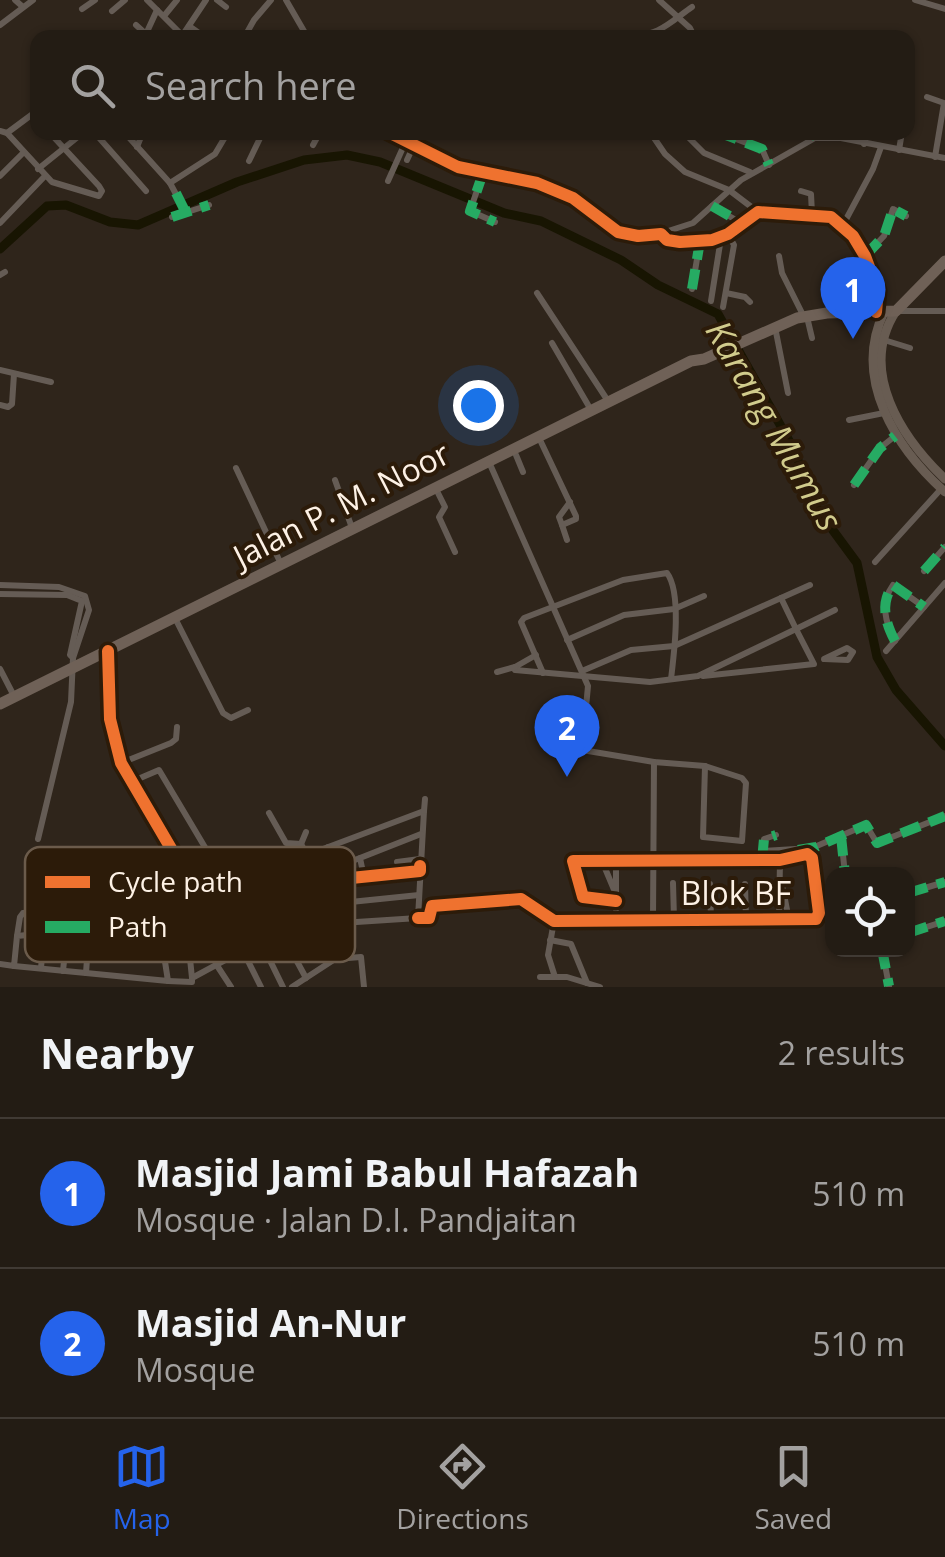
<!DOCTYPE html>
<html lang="en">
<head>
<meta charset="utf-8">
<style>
  :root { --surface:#231c14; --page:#2b251d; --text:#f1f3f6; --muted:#a3a1a0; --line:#403a34; --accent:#2563eb }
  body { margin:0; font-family:"Open Sans",sans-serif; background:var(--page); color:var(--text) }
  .controls { position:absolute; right:30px; bottom:30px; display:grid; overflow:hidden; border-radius:20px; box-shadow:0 2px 8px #0004 }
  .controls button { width:90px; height:90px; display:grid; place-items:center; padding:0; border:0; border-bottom:2px solid var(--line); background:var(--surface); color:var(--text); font:50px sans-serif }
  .you { position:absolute; left:478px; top:405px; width:35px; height:35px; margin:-25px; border:8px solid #fff; border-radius:50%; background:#1a73e8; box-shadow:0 0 0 15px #1a73e833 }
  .badge { display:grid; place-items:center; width:65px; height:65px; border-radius:50%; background:var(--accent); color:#fff; font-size:32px; font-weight:700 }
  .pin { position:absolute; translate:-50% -82px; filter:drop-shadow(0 2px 5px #0008) }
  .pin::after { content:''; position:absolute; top:52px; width:35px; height:30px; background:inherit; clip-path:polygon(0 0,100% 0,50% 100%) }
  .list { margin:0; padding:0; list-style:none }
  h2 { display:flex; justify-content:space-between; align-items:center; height:130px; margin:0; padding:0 40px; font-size:42px }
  h2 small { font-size:32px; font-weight:400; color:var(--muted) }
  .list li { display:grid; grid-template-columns:65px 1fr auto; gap:30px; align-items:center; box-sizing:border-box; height:150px; padding:0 40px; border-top:2px solid var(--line) }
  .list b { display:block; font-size:38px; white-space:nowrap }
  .list p { margin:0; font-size:32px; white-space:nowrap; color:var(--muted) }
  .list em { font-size:32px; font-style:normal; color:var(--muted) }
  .icon { flex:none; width:55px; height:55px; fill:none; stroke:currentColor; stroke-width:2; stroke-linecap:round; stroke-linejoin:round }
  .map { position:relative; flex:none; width:945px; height:987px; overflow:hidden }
  .search { position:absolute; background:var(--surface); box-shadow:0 2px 8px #0004; left:30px; right:30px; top:30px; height:110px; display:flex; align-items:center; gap:25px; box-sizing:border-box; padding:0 35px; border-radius:20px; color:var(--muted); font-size:38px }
  .sheet { height:430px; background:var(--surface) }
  nav { display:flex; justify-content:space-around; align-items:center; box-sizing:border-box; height:140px; border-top:2px solid var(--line); background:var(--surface); font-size:28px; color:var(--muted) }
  nav a { display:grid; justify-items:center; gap:5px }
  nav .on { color:var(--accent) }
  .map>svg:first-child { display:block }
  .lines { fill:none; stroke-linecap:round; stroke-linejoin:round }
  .river { stroke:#181502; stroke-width:9 }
  .minor { stroke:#655c55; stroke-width:6 }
  .major { stroke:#685c52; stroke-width:9 }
  .highway { stroke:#6f6157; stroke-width:11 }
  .quiet { stroke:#26ab63; stroke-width:10; stroke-dasharray:20 10; stroke-linecap:butt }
  .cycleway-casing { stroke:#2c1b09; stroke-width:19 }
  .cycleway { stroke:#ef722f; stroke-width:12 }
  .labels { text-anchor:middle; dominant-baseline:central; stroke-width:8; stroke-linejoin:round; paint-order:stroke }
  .street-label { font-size:32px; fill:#fdf1e5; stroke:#2c1b09 }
  .water-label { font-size:35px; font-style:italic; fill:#d1cb8c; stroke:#2c1b09 }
  .key { fill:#2c1b09; stroke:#6b5b4b; stroke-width:2.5 }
  .key-label { font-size:28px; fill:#fdf1e5 }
</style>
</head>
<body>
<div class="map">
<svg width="945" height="987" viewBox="0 0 945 987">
  <rect width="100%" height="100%" fill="#2f251b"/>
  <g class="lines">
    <path class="river" d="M0 249 47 206 66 205 110 222 138 225 237 182 304 160 347 155 380 162 504 213 541 221 621 260 658 285 718 314 792 446 818 510 857 563 877 657 896 690 945 746"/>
    <g class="minor">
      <path d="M15 0 23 7"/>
      <path d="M147 0 183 36"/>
      <path d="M217 0 226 7"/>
      <path d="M286 0 308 38"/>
      <path d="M659 0 690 28 695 38"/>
      <path d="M915 0 945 9"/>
      <path d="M82 9 95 0"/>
      <path d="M112 11 125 0"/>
      <path d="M164 16 177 0"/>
      <path d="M0 25 33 0"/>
      <path d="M136 25 146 34 157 10"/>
      <path d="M189 26 206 38"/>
      <path d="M632 33C655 40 674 19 692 7"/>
      <path d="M182 36 206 0"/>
      <path d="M244 38 254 20 271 0"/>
      <path d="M927 97 944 103 935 157"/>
      <path d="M0 131 7 133 52 182 99 196 102 191 99 186 49 132"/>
      <path d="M94 132 146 191"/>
      <path d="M124 132 170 183 186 213"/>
      <path d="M388 132 458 167 537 183 573 198 618 232 638 236 661 234 667 240 680 242 712 240 728 234 758 212 831 217 853 236 865 256 878 291 876 312"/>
      <path d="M650 132 665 154 685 172 729 190 758 212"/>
      <path d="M683 132 704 153 750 172"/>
      <path d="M718 132 762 149 769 165"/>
      <path d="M7 133 38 110"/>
      <path d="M202 136 204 132"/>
      <path d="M864 144 866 132"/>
      <path d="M313 145 320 132"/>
      <path d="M137 147 143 132"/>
      <path d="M899 150 902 132"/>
      <path d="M407 160 413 147"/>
      <path d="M249 161 263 132"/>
      <path d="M38 169 84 132"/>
      <path d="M483 173 470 211 495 222"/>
      <path d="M0 176 23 153"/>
      <path d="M388 181 405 143"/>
      <path d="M170 183 215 154 228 132"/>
      <path d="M801 191 811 194 812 214"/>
      <path d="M712 206 741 223"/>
      <path d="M172 217 209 205"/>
      <path d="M0 223 44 177"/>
      <path d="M843 225 873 169 881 147"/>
      <path d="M662 233 693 223 741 180 815 138H841L945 158"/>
      <path d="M779 256 782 273 803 315"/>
      <path d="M865 256 884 236 893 209 906 216"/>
      <path d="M0 275 5 272"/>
      <path d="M692 289 700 241"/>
      <path d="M537 293 608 401"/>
      <path d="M726 293 745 297 750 302"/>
      <path d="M711 301 721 238"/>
      <path d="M723 307 734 245 728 234"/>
      <path d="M897 311H945"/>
      <path d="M807 317 812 338"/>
      <path d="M775 327 788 393"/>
      <path d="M884 340 910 348"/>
      <path d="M552 343 591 410"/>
      <path d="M0 370 51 382"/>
      <path d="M0 405 8 407 12 404 14 374"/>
      <path d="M849 420 884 413"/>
      <path d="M541 442 576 516V519L562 525 567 540"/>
      <path d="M516 455 523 472"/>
      <path d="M489 462 588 686 582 750 654 762 705 766"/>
      <path d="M236 468 281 564"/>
      <path d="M335 480 352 528"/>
      <path d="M854 485 880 448 895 436"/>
      <path d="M438 493 445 507 439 517 455 552"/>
      <path d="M562 525 559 517 570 502"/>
      <path d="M875 562 941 489"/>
      <path d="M924 571 945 547"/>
      <path d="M0 585 59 587 85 596 89 610 73 658"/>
      <path d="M0 594 67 595 82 601 70 655 73 658 71 702 38 839"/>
      <path d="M177 622 223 713 231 718 248 710"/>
      <path d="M567 640 624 615 674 609 704 596"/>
      <path d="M895 641C885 622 880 603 893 585L924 607"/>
      <path d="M847 648 853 652 848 660 824 659Z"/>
      <path d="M108 651 110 719 121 763 193 886 194 894 420 871"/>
      <path d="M886 651 945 583"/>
      <path d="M536 655 515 667V670L650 682 698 676 796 629 781 598"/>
      <path d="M0 669 14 696"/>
      <path d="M582 671 631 650 674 646 810 585"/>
      <path d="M497 672 515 667"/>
      <path d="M543 673 521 622 524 618 623 580 667 573C682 593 674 654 671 679"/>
      <path d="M703 676 814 664 796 629 835 610"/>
      <path d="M121 763 171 743 176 739 177 727"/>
      <path d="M705 766 742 778 746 783 742 841 703 837Z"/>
      <path d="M131 782 159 770 231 891"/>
      <path d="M424 811 418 918 341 923 317 881 307 855Z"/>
      <path d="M424 811 425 799"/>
      <path d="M269 813 286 843 301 844 307 855"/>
      <path d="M841 836 845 874"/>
      <path d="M301 844 306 832"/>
      <path d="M328 847 336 868"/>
      <path d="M763 851 812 848 866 825 877 843 945 816"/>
      <path d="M762 860 764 839 776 835"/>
      <path d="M602 861 615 892"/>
      <path d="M397 862 420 859"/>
      <path d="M331 869 360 858"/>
      <path d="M364 877 360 858 421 834"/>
      <path d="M673 883 674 919"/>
      <path d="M710 884 711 920"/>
      <path d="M745 884 746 921"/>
      <path d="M782 884 789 920"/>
      <path d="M908 893 945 882"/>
      <path d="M331 904 419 895"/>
      <path d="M616 909V861"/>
      <path d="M418 918H429L432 906 521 899 554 921 816 919 819 913 812 858 807 854 780 860 573 861 583 897 616 901"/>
      <path d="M653 919 654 762"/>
      <path d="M779 920 780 860"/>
      <path d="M554 921 548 955 555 977H567L600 987"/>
      <path d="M280 930 306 978"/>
      <path d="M908 933 945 921"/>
      <path d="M17 936 20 917 23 913 194 894 186 920 192 978"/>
      <path d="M260 940 283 987"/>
      <path d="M550 940 571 944 587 983"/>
      <path d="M189 949 254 914"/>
      <path d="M242 949 261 987"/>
      <path d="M882 949 889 986"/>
      <path d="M87 952 165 958"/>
      <path d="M120 952 163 947"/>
      <path d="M0 964 14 966 17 936 257 912 302 887"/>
      <path d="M216 964 231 987"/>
      <path d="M14 966 168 981 159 923"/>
      <path d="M41 968 44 935"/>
      <path d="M63 971 67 932"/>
      <path d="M86 973 89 931"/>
      <path d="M540 977H555"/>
      <path d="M168 981 192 982V978L288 926"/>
      <path d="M292 987 335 959 361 957 364 987"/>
    </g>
    <g class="major">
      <path d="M896 311C857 371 902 438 945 479"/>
      <path d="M884 312C852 379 896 448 945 492"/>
    </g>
    <path class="highway" d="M0 704 691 361 704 359 797 318 827 313 896 311 945 261"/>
    <g class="quiet">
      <path d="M718 132 762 149 769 165"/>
      <path d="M813 132 817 138"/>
      <path d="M483 173 470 211 495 222"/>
      <path d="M176 193 186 213"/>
      <path d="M712 206 742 223"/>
      <path d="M172 217 209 205"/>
      <path d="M865 256 884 236 893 209 906 216"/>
      <path d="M692 289 700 241"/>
      <path d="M854 485 880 448 895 436"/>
      <path d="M924 571 945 547"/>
      <path d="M895 641C885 622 880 603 893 585L924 607"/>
      <path d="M841 836 845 874"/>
      <path d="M798 850 816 847 866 825 877 843 945 816"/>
      <path d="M762 860 764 839 776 835"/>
      <path d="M908 893 945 882"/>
      <path d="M908 933 945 921"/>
      <path d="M882 949 889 986"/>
    </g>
    <g class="cycleway-casing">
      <g id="cycleway">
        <path d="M388 132 458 167 537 183 573 198 618 232 638 236 661 234 667 240 680 242 712 240 728 234 758 212 831 217 853 236 865 256 878 291 876 312"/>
        <path d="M108 651 110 719 121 763 193 886 194 894 420 871V866"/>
        <path d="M418 918H429L432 906 521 899 554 921 816 919 819 913 812 858 807 854 780 860 573 861 583 897 616 901"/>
      </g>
    </g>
    <use href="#cycleway" class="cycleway"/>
  </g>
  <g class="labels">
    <g class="street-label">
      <text transform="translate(341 504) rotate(-27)">Jalan P. M. Noor</text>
      <text x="736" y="892">Blok BF</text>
    </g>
    <g class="water-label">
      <text transform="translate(775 425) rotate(60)">Karang Mumus</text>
    </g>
  </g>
  <rect x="25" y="847" width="330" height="115" rx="15" class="key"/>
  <rect x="45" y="876" width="45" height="12" fill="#ef722f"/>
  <rect x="45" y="921" width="45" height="12" fill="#26ab63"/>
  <g class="key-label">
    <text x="108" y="892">Cycle path</text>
    <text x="108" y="937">Path</text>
  </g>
</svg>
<div class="controls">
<button><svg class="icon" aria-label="locate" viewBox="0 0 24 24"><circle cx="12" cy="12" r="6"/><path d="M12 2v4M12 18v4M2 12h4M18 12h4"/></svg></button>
</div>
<div class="you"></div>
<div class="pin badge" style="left:853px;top:339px">1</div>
<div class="pin badge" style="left:567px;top:777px">2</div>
<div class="search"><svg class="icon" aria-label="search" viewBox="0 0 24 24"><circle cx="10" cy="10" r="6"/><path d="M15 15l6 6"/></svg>Search here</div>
</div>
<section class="sheet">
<h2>Nearby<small>2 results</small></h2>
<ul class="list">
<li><span class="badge">1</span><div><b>Masjid Jami Babul Hafazah</b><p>Mosque · Jalan D.I. Pandjaitan</p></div><em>510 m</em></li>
<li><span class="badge">2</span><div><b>Masjid An-Nur</b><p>Mosque</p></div><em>510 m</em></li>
</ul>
</section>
<nav>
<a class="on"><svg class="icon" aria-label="map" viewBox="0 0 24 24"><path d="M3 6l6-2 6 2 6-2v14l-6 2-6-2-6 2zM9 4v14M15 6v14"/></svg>Map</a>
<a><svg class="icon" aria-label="directions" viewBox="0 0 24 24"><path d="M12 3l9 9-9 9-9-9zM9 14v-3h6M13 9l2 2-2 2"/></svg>Directions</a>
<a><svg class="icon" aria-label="saved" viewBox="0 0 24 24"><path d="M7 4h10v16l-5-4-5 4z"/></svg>Saved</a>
</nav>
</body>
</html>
